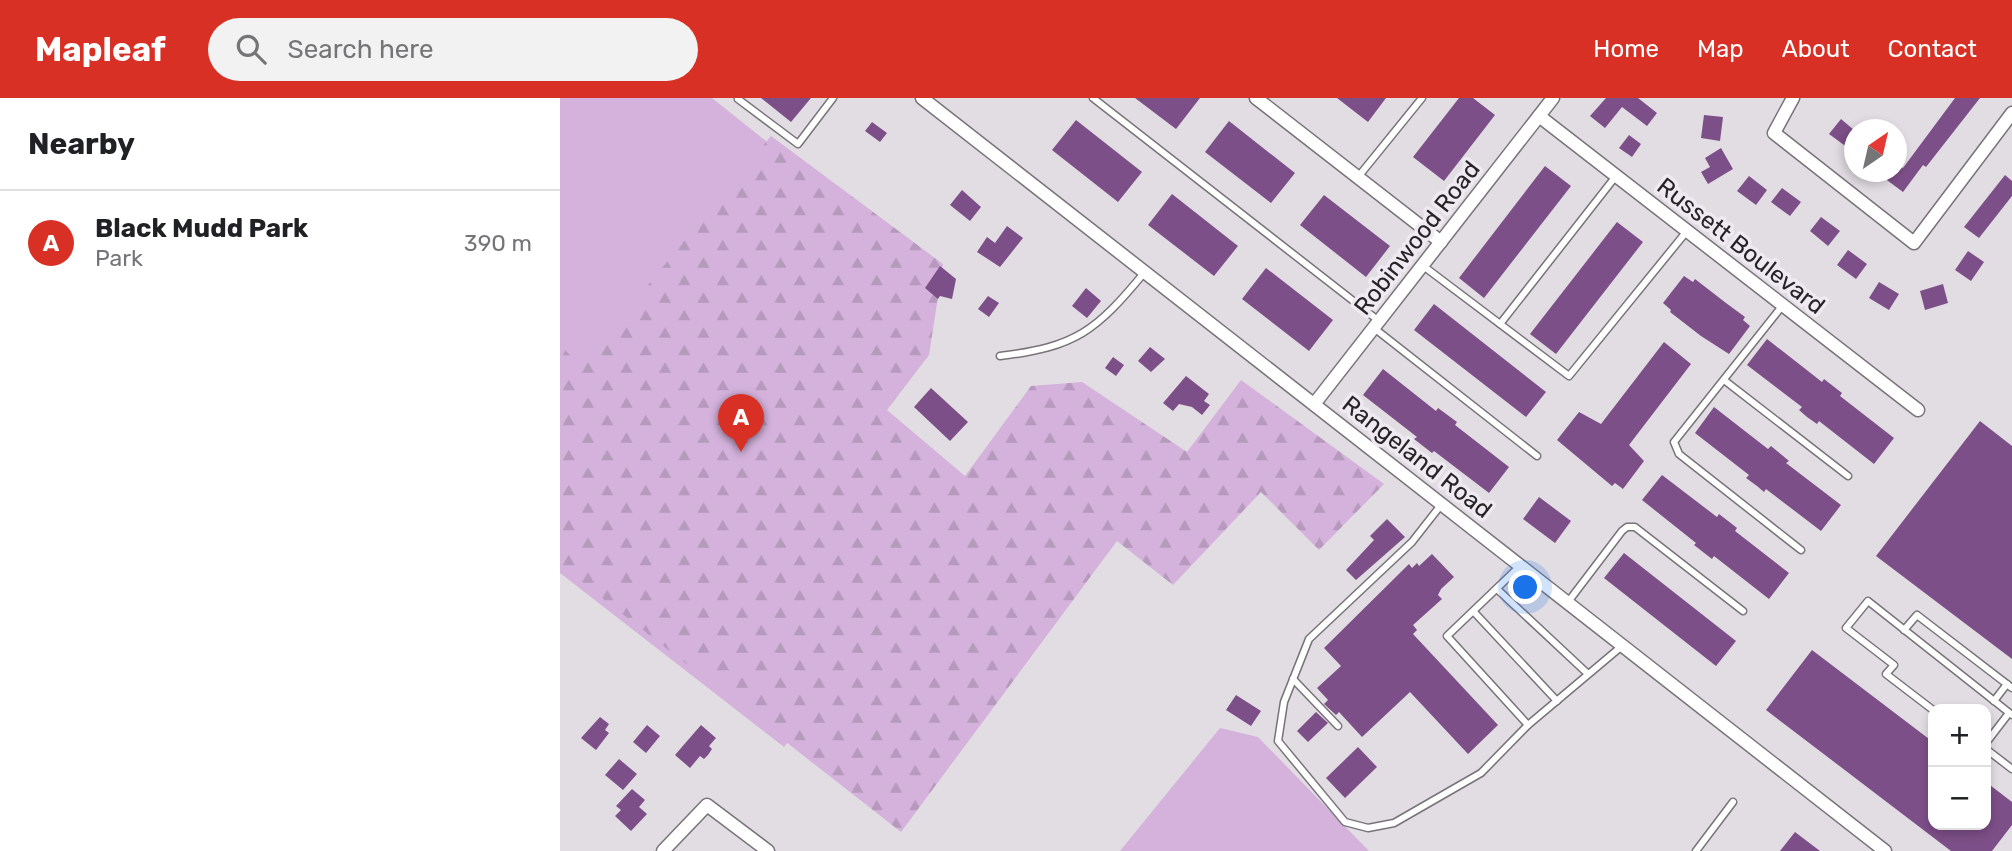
<!DOCTYPE html>
<html lang="en">
<head>
<meta charset="utf-8">
<style>
  :root { --surface:#fff; --page:#f2f2f2; --text:#202124; --muted:#757577; --line:#e0e0e0; --accent:#d93025 }
  body { margin:0; font-family:Rubik,sans-serif; background:var(--page); color:var(--text) }
  .controls { position:absolute; right:21px; bottom:21px; display:grid; overflow:hidden; border-radius:14px; box-shadow:0 4px 10px #0003 }
  .controls button { width:63px; height:63px; display:grid; place-items:center; padding:0; border:0; border-bottom:2px solid var(--line); background:var(--surface); color:var(--text); font:35px sans-serif }
  .compass { position:absolute; left:1284px; top:21px; width:63px; height:63px; border-radius:50%; background:var(--surface); box-shadow:0 4px 10px #0003; rotate:34deg }
  .you { position:absolute; left:966px; top:490px; width:24px; height:24px; margin:-18px; border:5px solid #fff; border-radius:50%; background:#1a73e8; box-shadow:0 0 0 10px #1a73e833 }
  .badge { display:grid; place-items:center; width:46px; height:46px; border-radius:50%; background:var(--accent); color:#fff; font-size:23px; font-weight:700 }
  .pin { position:absolute; translate:-50% -58px; filter:drop-shadow(0 2px 4px #0008) }
  .pin::after { content:''; position:absolute; top:37px; width:24px; height:21px; background:inherit; clip-path:polygon(0 0,100% 0,50% 100%) }
  .list { margin:0; padding:0; list-style:none }
  h2 { display:flex; justify-content:space-between; align-items:center; height:91px; margin:0; padding:0 28px; font-size:30px }
  h2 small { font-size:23px; font-weight:400; color:var(--muted) }
  .list li { display:grid; grid-template-columns:46px 1fr auto; gap:21px; align-items:center; box-sizing:border-box; height:105px; padding:0 28px; border-top:2px solid var(--line) }
  .list b { display:block; font-size:26px; white-space:nowrap }
  .list p { margin:0; font-size:23px; white-space:nowrap; color:var(--muted) }
  .list em { font-size:23px; font-style:normal; color:var(--muted) }
  .icon { flex:none; width:38px; height:38px; fill:none; stroke:currentColor; stroke-width:2; stroke-linecap:round; stroke-linejoin:round }
  .map { position:relative; flex:none; width:1452px; height:753px; overflow:hidden }
  header { display:flex; align-items:center; gap:42px; box-sizing:border-box; height:98px; padding:0 35px; background:var(--accent); color:#fff }
  header strong { font-size:33px }
  nav { display:flex; gap:38px; margin-inline-start:auto; font-size:24px }
  .search { width:490px; height:63px; background:var(--page); display:flex; align-items:center; gap:18px; box-sizing:border-box; padding:0 24px; border-radius:38px; color:var(--muted); font-size:26px }
  main { display:flex }
  aside { flex:1; background:var(--surface) }
  .map>svg:first-child { display:block }
  .green { fill:#d4b2dc }
  .forest { fill:url(#forest-firs) }
  .building { fill:#7d4f88 }
  .lines { fill:none; stroke-linecap:round; stroke-linejoin:round }
  .lane-casing { stroke:#787379; stroke-width:9 }
  .street-casing { stroke:#787379; stroke-width:15 }
  .lane { stroke:#fff; stroke-width:6 }
  .street { stroke:#fff; stroke-width:12 }
  .labels { text-anchor:middle; dominant-baseline:central; stroke-width:7; stroke-linejoin:round; paint-order:stroke }
  .street-label { font-size:24px; fill:#262427; stroke:#efeaf1 }
</style>
</head>
<body>
<header>
<strong>Mapleaf</strong>
<div class="search"><svg class="icon" aria-label="search" viewBox="0 0 24 24"><circle cx="10" cy="10" r="6"/><path d="M15 15l6 6"/></svg>Search here</div>
<nav><a>Home</a><a>Map</a><a>About</a><a>Contact</a></nav>
</header>
<main>
<aside>
<h2>Nearby<small></small></h2>
<ul class="list">
<li><span class="badge">A</span><div><b>Black Mudd Park</b><p>Park</p></div><em>390 m</em></li>
</ul>
</aside>
<div class="map">
<svg width="1452" height="753" viewBox="0 0 1452 753">
  <defs>
    <pattern id="forest-firs" width="22" height="20" patternUnits="userSpaceOnUse" patternTransform="scale(1.75)"><rect width="22" height="20" fill="#d4b2dc"/><path d="M5 1l3.5 6h-7zM16 11l3.5 6h-7z" fill="#b699bd"/></pattern>
  </defs>
  <rect width="100%" height="100%" fill="#e2dde3"/>
  <g class="green">
    <path d="M0 0H152L368 172 307 313 417 396 224 649 0 475Z"/>
    <path d="M660 630 698 639 809 753H560Z"/>
  </g>
  <path class="forest" d="M211 38 383 166 369 257 327 312 405 378 471 288 522 284 627 354 681 282 824 386 759 452 701 394 613 487 557 443 341 734 0 467V247L21 268Z"/>
  <g class="building">
    <path d="M201 0H251L231 24Z"/>
    <path d="M575 0H640L616 31Z"/>
    <path d="M777 0H826L808 24Z"/>
    <path d="M899 0H913L935 17 884 83 853 59Z"/>
    <path d="M1046 0H1078L1097 15 1087 28 1062 9 1045 30 1030 18Z"/>
    <path d="M1395 0H1420L1366 69 1363 67 1343 94 1316 74H1336V65L1343 70Z"/>
    <path d="M1144 17 1163 19 1160 43 1141 40Z"/>
    <path d="M1281 21 1294 32V41L1288 50 1269 36Z"/>
    <path d="M516 22 582 74 558 104 492 52Z"/>
    <path d="M669 23 735 75 711 105 645 54Z"/>
    <path d="M312 24 327 35 320 44 305 33Z"/>
    <path d="M1069 37 1081 46 1072 59 1059 50Z"/>
    <path d="M1161 50 1173 71 1148 86 1141 74 1150 69 1145 60Z"/>
    <path d="M985 68 1011 88 924 200 899 180Z"/>
    <path d="M1445 77 1452 83V98L1419 140 1404 129Z"/>
    <path d="M1189 78 1207 92 1196 107 1177 93Z"/>
    <path d="M1222 90 1241 104 1230 118 1211 104Z"/>
    <path d="M402 92 421 109 410 123 390 107Z"/>
    <path d="M612 96 678 148 654 178 588 127Z"/>
    <path d="M764 97 830 148 806 179 740 127Z"/>
    <path d="M1261 119 1280 133 1268 148 1250 133Z"/>
    <path d="M1057 124 1083 144 996 256 970 236Z"/>
    <path d="M447 128 463 140 440 169 417 154 427 139 435 145Z"/>
    <path d="M1288 152 1307 166 1296 181 1277 167Z"/>
    <path d="M1408 153 1424 164 1411 183 1395 172Z"/>
    <path d="M380 168 396 181 392 201 380 198 378 201 365 190Z"/>
    <path d="M706 170 773 222 749 253 682 201Z"/>
    <path d="M1124 178 1133 184 1135 181 1166 205 1185 219 1183 222 1190 228 1169 256 1141 238 1110 214 1111 212 1103 205Z"/>
    <path d="M1319 184 1339 196 1329 212 1309 200Z"/>
    <path d="M1383 186 1388 205 1365 212 1360 193Z"/>
    <path d="M526 190 541 203 527 220 512 208Z"/>
    <path d="M428 198 439 205 429 219 418 211Z"/>
    <path d="M874 206 986 294 966 319 854 232Z"/>
    <path d="M1207 241 1262 284 1264 281 1282 295 1280 298 1334 340 1314 366 1259 323 1257 326 1247 319 1239 312 1242 309 1187 267Z"/>
    <path d="M1104 244 1131 266 1069 347 1084 363 1063 391 1055 385 1052 388 997 342 1019 314 1041 326Z"/>
    <path d="M590 249 605 261 591 274 578 263Z"/>
    <path d="M553 259 564 267 556 278 545 270Z"/>
    <path d="M823 271 876 313 878 310 897 324 895 327 949 369 929 395 874 353 872 355 854 341 857 339 803 297Z"/>
    <path d="M626 278 649 296 644 303 650 307 642 317 632 309 619 306 613 313 603 305Z"/>
    <path d="M371 290 408 324 390 343 354 309Z"/>
    <path d="M1154 309 1208 351 1211 348 1229 363 1226 365 1281 407 1261 433 1206 391 1204 394 1197 388 1186 380 1189 377 1135 335Z"/>
    <path d="M1420 323 1452 348V561L1316 458Z"/>
    <path d="M1102 377 1157 419 1159 416 1172 426 1177 430 1175 433 1229 475 1209 501 1154 458 1152 461 1134 447 1136 445 1082 402Z"/>
    <path d="M979 399 1011 423 995 445 963 421Z"/>
    <path d="M827 421 845 439 796 482 786 472 814 442 810 438Z"/>
    <path d="M1064 455 1176 543 1156 568 1044 480Z"/>
    <path d="M872 456 894 479 881 491 878 497 882 501 853 527 857 532 853 536 938 627 908 656 850 594 802 639 779 614 776 617 764 606 768 602 757 590 781 568 764 550 849 466 852 470 857 465 859 468Z"/>
    <path d="M1252 552 1373 644V727H1426V684L1452 704V727L1432 753H1391L1206 612Z"/>
    <path d="M676 597 701 613 691 628 666 612Z"/>
    <path d="M756 614 768 625 748 644 737 633Z"/>
    <path d="M40 619 49 626 45 632 49 635 36 652 21 640Z"/>
    <path d="M87 627 100 638 86 655 73 644Z"/>
    <path d="M141 627 156 640 149 648 152 651 148 657 144 661 140 658 130 670 115 657Z"/>
    <path d="M798 649 817 669 785 700 766 680Z"/>
    <path d="M59 661 77 676 63 692 45 677Z"/>
    <path d="M72 691 85 702 79 709 87 716 71 733 55 718 61 712 56 708Z"/>
    <path d="M1235 734 1260 753H1220Z"/>
  </g>
  <g class="lines">
    <g class="lane-casing">
      <g id="lane">
        <path d="M533 0 819 223"/>
        <path d="M178 1 238 46 273 0"/>
        <path d="M798 79 862 0"/>
        <path d="M862 167 1009 278 1127 133"/>
        <path d="M1223 207 1114 344 1119 356 1241 452"/>
        <path d="M940 226 1056 78"/>
        <path d="M814 230 977 358"/>
        <path d="M440 258C516 249 536 233 584 175"/>
        <path d="M1164 282 1288 378"/>
        <path d="M881 407 852 444 749 541 724 604 718 643 785 724 808 730 834 725 921 675 968 627 1062 548"/>
        <path d="M960 468 887 538 968 627"/>
        <path d="M937 491 1028 576"/>
        <path d="M1008 504 1062 433 1067 429H1075L1183 513"/>
        <path d="M914 514 997 603"/>
        <path d="M1344 532 1357 517 1452 590"/>
        <path d="M733 581 778 628"/>
        <path d="M1434 603 1447 586"/>
        <path d="M1373 612 1326 576 1334 567 1286 530 1308 503 1452 617"/>
        <path d="M1426 645 1449 615"/>
        <path d="M1426 651 1452 671"/>
        <path d="M1136 753 1173 704"/>
      </g>
    </g>
    <g class="street-casing">
      <g id="street">
        <path d="M362 0 1325 753"/>
        <path d="M696 0 881 144"/>
        <path d="M1233 0 1214 35 1354 145 1452 15"/>
        <path d="M979 18 1358 312"/>
        <path d="M755 305 993 0"/>
        <path d="M103 753 147 707 208 753"/>
      </g>
    </g>
    <use href="#lane" class="lane"/>
    <use href="#street" class="street"/>
  </g>
  <g class="labels">
    <g class="street-label">
      <text transform="translate(857 140) rotate(-52)">Robinwood Road</text>
      <text transform="translate(1181 148) rotate(38)">Russett Boulevard</text>
      <text transform="translate(857 359) rotate(38)">Rangeland Road</text>
    </g>
  </g>
</svg>
<div class="controls">
<button>+</button>
<button>−</button>
</div>
<svg class="compass" viewBox="-18 -18 36 36"><path d="M0-13l5 13h-10z" fill="#e53935"/><path d="M0 13l5-13h-10z" fill="#757577"/></svg>
<div class="you"></div>
<div class="pin badge" style="left:181px;top:354px">A</div>
</div>
</main>
</body>
</html>
